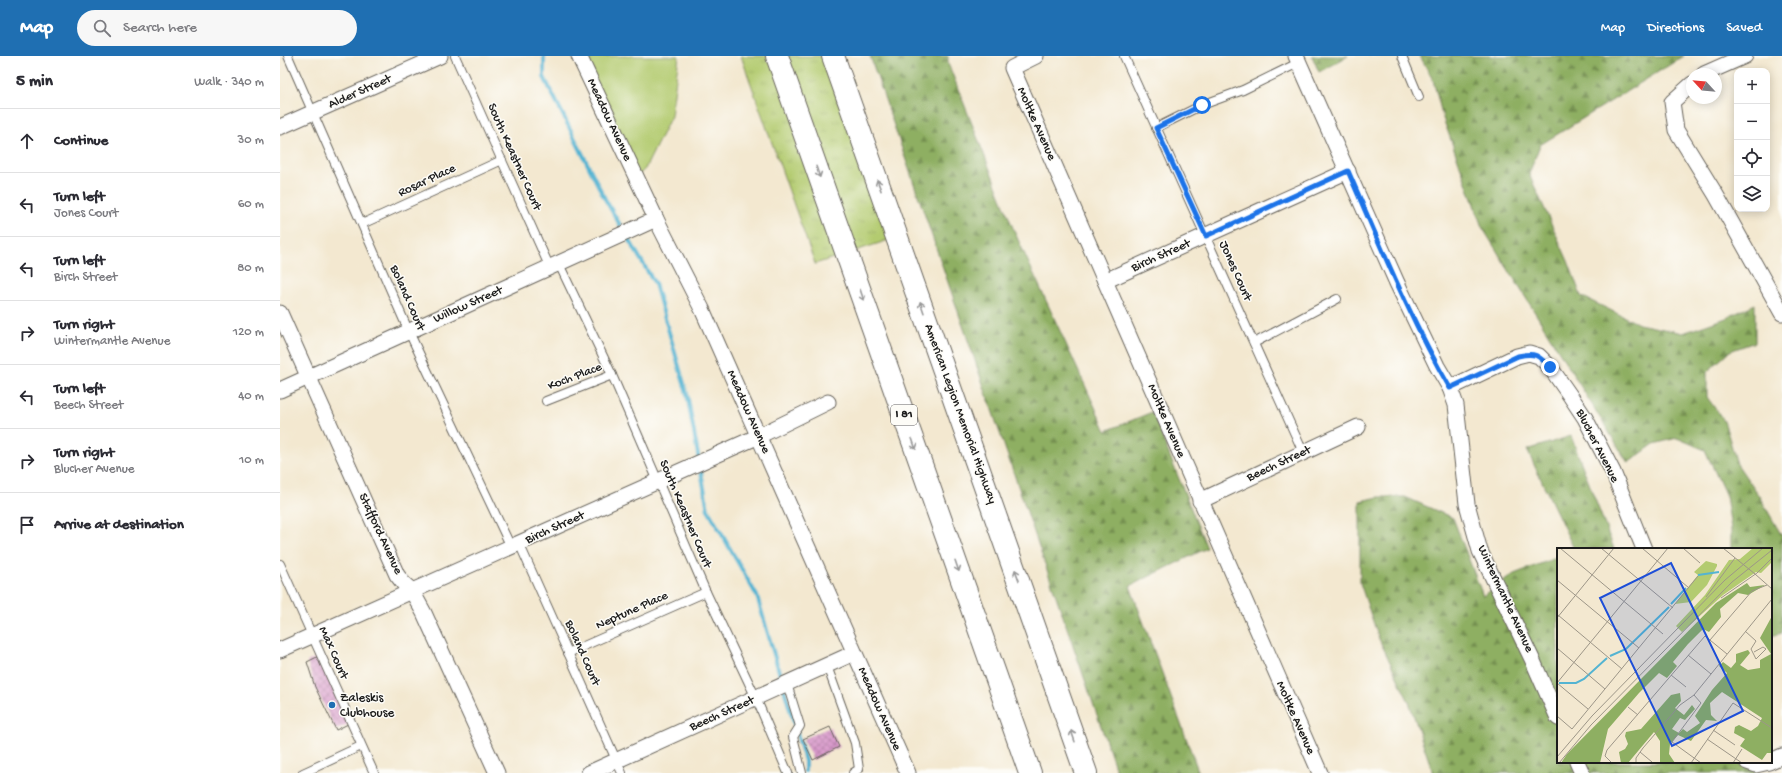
<!DOCTYPE html>
<html lang="en">
<head>
<meta charset="utf-8">
<style>
  :root { --surface:#fff; --page:#f7f7f7; --text:#2b2b33; --muted:#7c7c81; --line:#e1e1e2; --accent:#1f6fb2 }
  body { margin:0; font-family:"Gochi Hand",sans-serif; background:var(--page); color:var(--text) }
  .controls { position:absolute; right:12px; top:12px; display:grid; overflow:hidden; border-radius:8px; box-shadow:0 2px 10px #0003 }
  .controls button { width:36px; height:36px; display:grid; place-items:center; padding:0; border:0; border-bottom:1px solid var(--line); background:var(--surface); color:var(--text); font:20px sans-serif }
  .compass { position:absolute; left:1406px; top:12px; width:36px; height:36px; border-radius:50%; background:var(--surface); box-shadow:0 2px 10px #0003; rotate:296deg }
  .stop { position:absolute; width:12px; height:12px; margin:-9px; border:3px solid #1a73e8; border-radius:50%; background:#fff }
  .stop.end { background:#1a73e8; border-color:#fff; box-shadow:0 1px 4px #0008 }
  .list { margin:0; padding:0; list-style:none }
  h2 { display:flex; justify-content:space-between; align-items:center; height:52px; margin:0; padding:0 16px; font-size:17px }
  h2 small { font-size:13px; font-weight:400; color:var(--muted) }
  .list li { display:grid; grid-template-columns:26px 1fr auto; gap:12px; align-items:center; box-sizing:border-box; height:64px; padding:0 16px; border-top:1px solid var(--line) }
  .list b { display:block; font-size:15px; white-space:nowrap }
  .list p { margin:0; font-size:13px; white-space:nowrap; color:var(--muted) }
  .list em { font-size:13px; font-style:normal; color:var(--muted) }
  .icon { flex:none; width:22px; height:22px; fill:none; stroke:currentColor; stroke-width:2; stroke-linecap:round; stroke-linejoin:round }
  .map { position:relative; flex:none; width:1502px; height:717px; overflow:hidden }
  header { display:flex; align-items:center; gap:24px; box-sizing:border-box; height:56px; padding:0 20px; background:var(--accent); color:#fff }
  header strong { font-size:19px }
  nav { display:flex; gap:22px; margin-inline-start:auto; font-size:14px }
  .search { width:280px; height:36px; background:var(--page); display:flex; align-items:center; gap:10px; box-sizing:border-box; padding:0 14px; border-radius:22px; color:var(--muted); font-size:15px }
  main { display:flex }
  aside { flex:1; background:var(--surface) }
  .map>svg:first-child { display:block }
  .grass { fill:url(#grass-tufts); stroke:#687446 }
  .forest { fill:url(#forest-firs); stroke:#55663f }
  .park { fill:#b3cb70; stroke:#687446 }
  .lines { fill:none; stroke-linecap:round; stroke-linejoin:round }
  .stream { stroke:#54b4d2; stroke-width:4 }
  .building { fill:url(#building-cross-hatch) }
  .service-casing { stroke:#67635b; stroke-width:10 }
  .minor-casing { stroke:#67635b; stroke-width:17 }
  .motorway-casing { stroke:#67635b; stroke-width:24 }
  .service { stroke:#fff; stroke-width:8 }
  .minor { stroke:#fff; stroke-width:15 }
  .motorway { stroke:#fff; stroke-width:22 }
  .oneway { stroke:#999 }
  .route { stroke:#1a73e8; stroke-width:5 }
  .poi-dot { fill:#1f6fb2; stroke:#fdfcf7; stroke-width:1.5 }
  .labels { text-anchor:middle; dominant-baseline:central; stroke-width:3; stroke-linejoin:round; paint-order:stroke }
  .shield { fill:#fdfcf7; stroke:#605f5e; stroke-width:1 }
  .shield-label { font-size:12px; font-weight:bold; fill:#1c1c1c }
  .street-label { font-size:13px; fill:#1c1c1c; stroke:#fdfcf7 }
  .poi-label { font-size:13px; fill:#1c1c1c; stroke:#fdfcf7; text-anchor:start }
  .inset-river { fill:none; stroke:#54b4d2; stroke-width:2 }
  .inset-road { fill:none; stroke:#9d9688; stroke-width:1 }
  .view { fill:#1d4ed8; fill-opacity:0.15; stroke:#1d4ed8; stroke-width:2 }
  .inset-edge { fill:none; stroke:#1c1c1c; stroke-width:2 }
</style>
</head>
<body>
<header>
<strong>Map</strong>
<div class="search"><svg class="icon" aria-label="search" viewBox="0 0 24 24"><circle cx="10" cy="10" r="6"/><path d="M15 15l6 6"/></svg>Search here</div>
<nav><a>Map</a><a>Directions</a><a>Saved</a></nav>
</header>
<main>
<aside>
<h2>5 min<small>Walk · 340 m</small></h2>
<ul class="list">
<li><svg class="icon" aria-label="ahead" viewBox="0 0 24 24"><path d="M12 20V5M6 11l6-6 6 6"/></svg><div><b>Continue</b></div><em>30 m</em></li>
<li><svg class="icon" aria-label="left" viewBox="0 0 24 24"><path d="M17 20v-9H6M10 6l-5 5 5 5"/></svg><div><b>Turn left</b><p>Jones Court</p></div><em>60 m</em></li>
<li><svg class="icon" aria-label="left" viewBox="0 0 24 24"><path d="M17 20v-9H6M10 6l-5 5 5 5"/></svg><div><b>Turn left</b><p>Birch Street</p></div><em>80 m</em></li>
<li><svg class="icon" aria-label="right" viewBox="0 0 24 24"><path d="M7 20v-9h11M14 6l5 5-5 5"/></svg><div><b>Turn right</b><p>Wintermantle Avenue</p></div><em>120 m</em></li>
<li><svg class="icon" aria-label="left" viewBox="0 0 24 24"><path d="M17 20v-9H6M10 6l-5 5 5 5"/></svg><div><b>Turn left</b><p>Beech Street</p></div><em>40 m</em></li>
<li><svg class="icon" aria-label="right" viewBox="0 0 24 24"><path d="M7 20v-9h11M14 6l5 5-5 5"/></svg><div><b>Turn right</b><p>Blucher Avenue</p></div><em>10 m</em></li>
<li><svg class="icon" aria-label="arrive" viewBox="0 0 24 24"><path d="M6 21V4h12l-3 4 3 4H6"/></svg><div><b>Arrive at destination</b></div></li>
</ul>
</aside>
<div class="map">
<svg width="1502" height="717" viewBox="0 0 1502 717">
  <defs>
    <pattern id="grass-tufts" width="24" height="20" patternUnits="userSpaceOnUse"><rect width="24" height="20" fill="#b3cb70"/><path d="M3 7l-1-3M5 7V3M7 7l1-3M15 17l-1-3M17 17v-4M19 17l1-3" fill="none" stroke="#99ae60"/></pattern>
    <pattern id="forest-firs" width="22" height="20" patternUnits="userSpaceOnUse"><rect width="22" height="20" fill="#8eaf62"/><path d="M5 1l3.5 6h-7zM16 11l3.5 6h-7z" fill="#738e50"/></pattern>
    <pattern id="building-cross-hatch" width="8" height="8" patternUnits="userSpaceOnUse"><rect width="8" height="8" fill="#d899ca"/><path d="M0 0l8 8M0 8l8-8" fill="none" stroke="#ae7ca3"/></pattern>
  </defs>
  <rect width="100%" height="100%" fill="#fdfcf7"/>
  <filter id="ink" filterUnits="userSpaceOnUse"><feTurbulence type="fractalNoise" baseFrequency=".025" numOctaves="2"/><feDisplacementMap in="SourceGraphic" scale="8" xChannelSelector="R" yChannelSelector="G"/><feConvolveMatrix kernelMatrix="1 2 1 2 8 2 1 2 1" color-interpolation-filters="sRGB"/></filter>
  <filter id="wash" filterUnits="userSpaceOnUse"><feTurbulence type="fractalNoise" baseFrequency=".012" numOctaves="4" result="noise"/><feDisplacementMap in="SourceGraphic" scale="16" xChannelSelector="R" yChannelSelector="G"/><feGaussianBlur stdDeviation="0.9" result="paint"/><feColorMatrix in="noise" values="0 0 0 0 0 0 0 0 0 0 0 0 0 0 0 0 0 1.4 0 .05"/><feComposite in="paint" operator="in"/></filter>
  <g filter="url(#wash)">
    <rect width="100%" height="100%" fill="#f3e8d0"/>
    <path class="grass" d="M461 0H543L609 184 535 208Z"/>
    <g class="forest">
      <path d="M590 0H668V7L735 177 826 375 872 356 927 492 850 530 919 717H837Z"/>
      <path d="M1032 0H1068L1039 16Z"/>
      <path d="M1140 0H1404L1260 89 1249 118 1288 205 1301 240 1359 268 1403 277 1446 262 1475 248V286L1450 295 1427 316V341L1444 365 1457 408 1479 440 1502 480V577L1491 580V493H1451V473L1446 440 1425 394 1397 382 1374 388 1348 407 1202 171 1163 62 1153 24Z"/>
      <path d="M1291 380 1334 493H1294L1247 394Z"/>
      <path d="M1099 441H1125L1173 462 1203 540 1234 518 1278 501V706H1474L1477 717H1153L1129 646 1099 583 1080 527V445Z"/>
    </g>
    <path class="park" d="M295 0H399L391 60 365 113 352 125Z"/>
    <g class="lines">
      <g class="stream">
        <path d="M264 0V21L325 143 343 174"/>
        <path d="M347 180 375 228 407 338 428 454 477 540 525 705V715"/>
      </g>
    </g>
    <g id="blocks">
      <g class="building">
        <path d="M39 600 68 668 56 674 35 631 27 606Z"/>
        <path d="M550 671 559 691 533 704 523 683Z"/>
      </g>
    </g>
  </g>
  <g filter="url(#ink)">
    <use href="#blocks" fill-opacity="0" stroke="#67635b" stroke-width="1"/>
    <g class="lines">
      <g class="service-casing">
        <g id="service">
          <path d="M8 0 129 276 231 491"/>
          <path d="M175 0 270 212"/>
          <path d="M844 0 1023 396"/>
          <path d="M1122 0 1139 41"/>
          <path d="M876 72 922 49 963 34 1020 6"/>
          <path d="M82 168 222 104"/>
          <path d="M279 208 332 319 426 536 476 642 508 717"/>
          <path d="M974 287 1057 243"/>
          <path d="M266 345 332 319"/>
          <path d="M239 487 342 717"/>
          <path d="M0 508 94 717"/>
          <path d="M288 597 426 536"/>
          <path d="M547 610 575 687 579 713 573 717"/>
          <path d="M507 628 520 670 513 681 522 717"/>
          <path d="M23 717 81 690"/>
        </g>
      </g>
      <g class="minor-casing">
        <g id="minor">
          <path d="M299 0 376 163 422 253 628 717"/>
          <path d="M756 0 732 12 1040 717"/>
          <path d="M1016 0 1117 227 1157 310 1170 332 1176 349 1187 448 1200 495 1252 603 1278 662"/>
          <path d="M1424 18 1465 0"/>
          <path d="M1412 28 1392 46 1396 74 1436 139 1502 257"/>
          <path d="M0 71 160 0"/>
          <path d="M825 225 1068 115"/>
          <path d="M0 257 117 519 124 528 132 535 144 557 217 717"/>
          <path d="M1170 332 1237 300 1249 297 1259 300 1270 311 1291 341 1305 362 1333 416 1364 493"/>
          <path d="M0 334 376 163"/>
          <path d="M920 445 1078 371"/>
          <path d="M0 594 479 380 548 346"/>
          <path d="M1491 705 1502 700"/>
          <path d="M1297 706 1302 717"/>
          <path d="M1467 706 1476 709 1489 706"/>
          <path d="M309 717 574 597"/>
        </g>
      </g>
      <g class="motorway-casing">
        <g id="motorway">
          <path d="M497 0 750 717"/>
          <path d="M553 0 806 717"/>
        </g>
      </g>
      <use href="#service" class="service"/>
      <use href="#minor" class="minor"/>
      <use href="#motorway" class="motorway"/>
    </g>
    <defs><path id="oneway-shaft" d="M-6 0H5M1.5-3L5.5 0L1.5 3" fill="none" stroke-width="1.6" stroke-linecap="round" stroke-linejoin="round"/></defs>
    <g class="oneway">
      <use href="#oneway-shaft" transform="translate(538 116) rotate(71)"/>
      <use href="#oneway-shaft" transform="translate(599 129) rotate(-110)"/>
      <use href="#oneway-shaft" transform="translate(582 239) rotate(71)"/>
      <use href="#oneway-shaft" transform="translate(642 251) rotate(-109)"/>
      <use href="#oneway-shaft" transform="translate(634 388) rotate(71)"/>
      <use href="#oneway-shaft" transform="translate(677 510) rotate(71)"/>
      <use href="#oneway-shaft" transform="translate(737 519) rotate(-110)"/>
      <use href="#oneway-shaft" transform="translate(793 680) rotate(-109)"/>
    </g>
  </g>
  <g class="lines" filter="url(#ink)">
    <path class="route" d="M922 49 876 72 926 180 1068 115C1100 188 1130 263 1170 332L1238 300C1255 296 1258 299 1270 311"/>
  </g>
  <circle class="poi-dot" cx="52" cy="649" r="4"/>
  <g class="labels">
    <rect class="shield" x="611" y="349" width="26" height="20" rx="3"/>
    <g class="shield-label">
      <text x="624" y="359">I 81</text>
    </g>
    <g class="street-label">
      <text transform="translate(80 36) rotate(-24)">Alder Street</text>
      <text transform="translate(329 64) rotate(65)">Meadow Avenue</text>
      <text transform="translate(756 68) rotate(66)">Moltke Avenue</text>
      <text transform="translate(234 101) rotate(66)">South Keastner Court</text>
      <text transform="translate(147 125) rotate(-25)">Rosar Place</text>
      <text transform="translate(881 200) rotate(-24)">Birch Street</text>
      <text transform="translate(955 215) rotate(66)">Jones Court</text>
      <text transform="translate(127 242) rotate(66)">Boland Court</text>
      <text transform="translate(188 249) rotate(-24)">Willow Street</text>
      <text transform="translate(295 321) rotate(-21)">Koch Place</text>
      <text transform="translate(468 356) rotate(66)">Meadow Avenue</text>
      <text transform="translate(680 358) rotate(70)">American Legion Memorial Highway</text>
      <text transform="translate(886 365) rotate(67)">Moltke Avenue</text>
      <text transform="translate(1317 390) rotate(63)">Blucher Avenue</text>
      <text transform="translate(999 408) rotate(-25)">Beech Street</text>
      <text transform="translate(405 458) rotate(67)">South Keastner Court</text>
      <text transform="translate(275 472) rotate(-24)">Birch Street</text>
      <text transform="translate(100 478) rotate(65)">Stafford Avenue</text>
      <text transform="translate(1225 543) rotate(65)">Wintermantle Avenue</text>
      <text transform="translate(352 555) rotate(-24)">Neptune Place</text>
      <text transform="translate(53 597) rotate(66)">Max Court</text>
      <text transform="translate(302 597) rotate(66)">Boland Court</text>
      <text transform="translate(599 653) rotate(66)">Meadow Avenue</text>
      <text transform="translate(442 658) rotate(-24)">Beech Street</text>
      <text transform="translate(1015 662) rotate(66)">Moltke Avenue</text>
    </g>
    <g class="poi-label">
      <text x="60" y="642">Zaleskis<tspan x="60" dy="15">Clubhouse</tspan></text>
    </g>
  </g>
  <g transform="translate(1277 492)">
    <rect width="215" height="215" fill="#f3e8d0"/>
    <path d="M196 0H215V14L204 25 199 24 166 47 125 84 119 78 148 47 172 12 183 11Z" fill="#b3cb70"/>
    <path d="M190 35 193 39 208 37 191 47 181 45 163 61 164 69 152 84 146 81 131 96 116 114 120 118 110 130 102 125 82 145 51 181 43 215H4L10 206 159 55ZM215 68 214 205H210L205 212 183 198 188 191 177 185 178 179 182 177 194 183 201 178 205 170 165 144 153 155 154 167 160 173 149 172 134 193 121 187 113 196 112 206 118 215H103V193L97 184 71 215H64L62 204 68 201 71 196 68 188 69 184 84 181 114 147 123 145 124 153 118 160 127 167 135 157 138 161 128 172 123 170 115 181 122 185 126 181 130 184 143 175 138 168 155 142 170 125 162 118 166 114 174 120 179 114V106L191 102 193 105 183 117 191 122 203 120V112L214 106 203 90Z" fill="#8eaf62"/>
    <path d="M149 13 160 16V18L150 37 134 54 118 56 141 27 137 24Z" fill="#b3cb70"/>
    <path class="inset-river" d="M141 27 162 24M114 56 129 40M53 108 69 101 112 59M2 135H19L27 131 50 110"/>
    <path class="inset-road" d="M3 0 106 86M44 0 116 60M85 0 132 40M126 0 143 15M166 0 198 26M198 26 215 41M0 32 82 100M149 49 178 10M164 50 200 25 215 10M1 67 65 121M0 70 57 0M188 83 199 93 194 101 199 111 209 101 206 99 197 104M153 92 195 43 210 37M0 100 48 141M131 107 154 126M114 127 129 139M0 135 111 0M0 135 31 161M137 147 144 155 115 194 144 215M71 159 81 167M0 168 15 181 141 28M156 182 178 197M150 191 185 215M83 204 95 214M0 209 35 168 168 32 206 0M2 215 34 177 175 34 215 2M55 215 48 208 50 202 148 88 170 106M79 215V210L86 200 123 157 137 147 215 51M134 215 176 155 215 180M176 215 185 201"/>
    <path class="view" d="M114 15 186 163 115 198 43 50Z"/>
    <rect width="215" height="215" class="inset-edge"/>
  </g>
</svg>
<div class="controls">
<button>+</button>
<button>−</button>
<button><svg class="icon" aria-label="locate" viewBox="0 0 24 24"><circle cx="12" cy="12" r="6"/><path d="M12 2v4M12 18v4M2 12h4M18 12h4"/></svg></button>
<button><svg class="icon" aria-label="layers" viewBox="0 0 24 24"><path d="M12 4l9 5-9 5-9-5zM3 14l9 5 9-5"/></svg></button>
</div>
<svg class="compass" viewBox="-18 -18 36 36"><path d="M0-13l5 13h-10z" fill="#e53935"/><path d="M0 13l5-13h-10z" fill="#7c7c81"/></svg>
<div class="stop" style="left:922px;top:49px"></div>
<div class="stop end" style="left:1270px;top:311px"></div>
</div>
</main>
</body>
</html>
